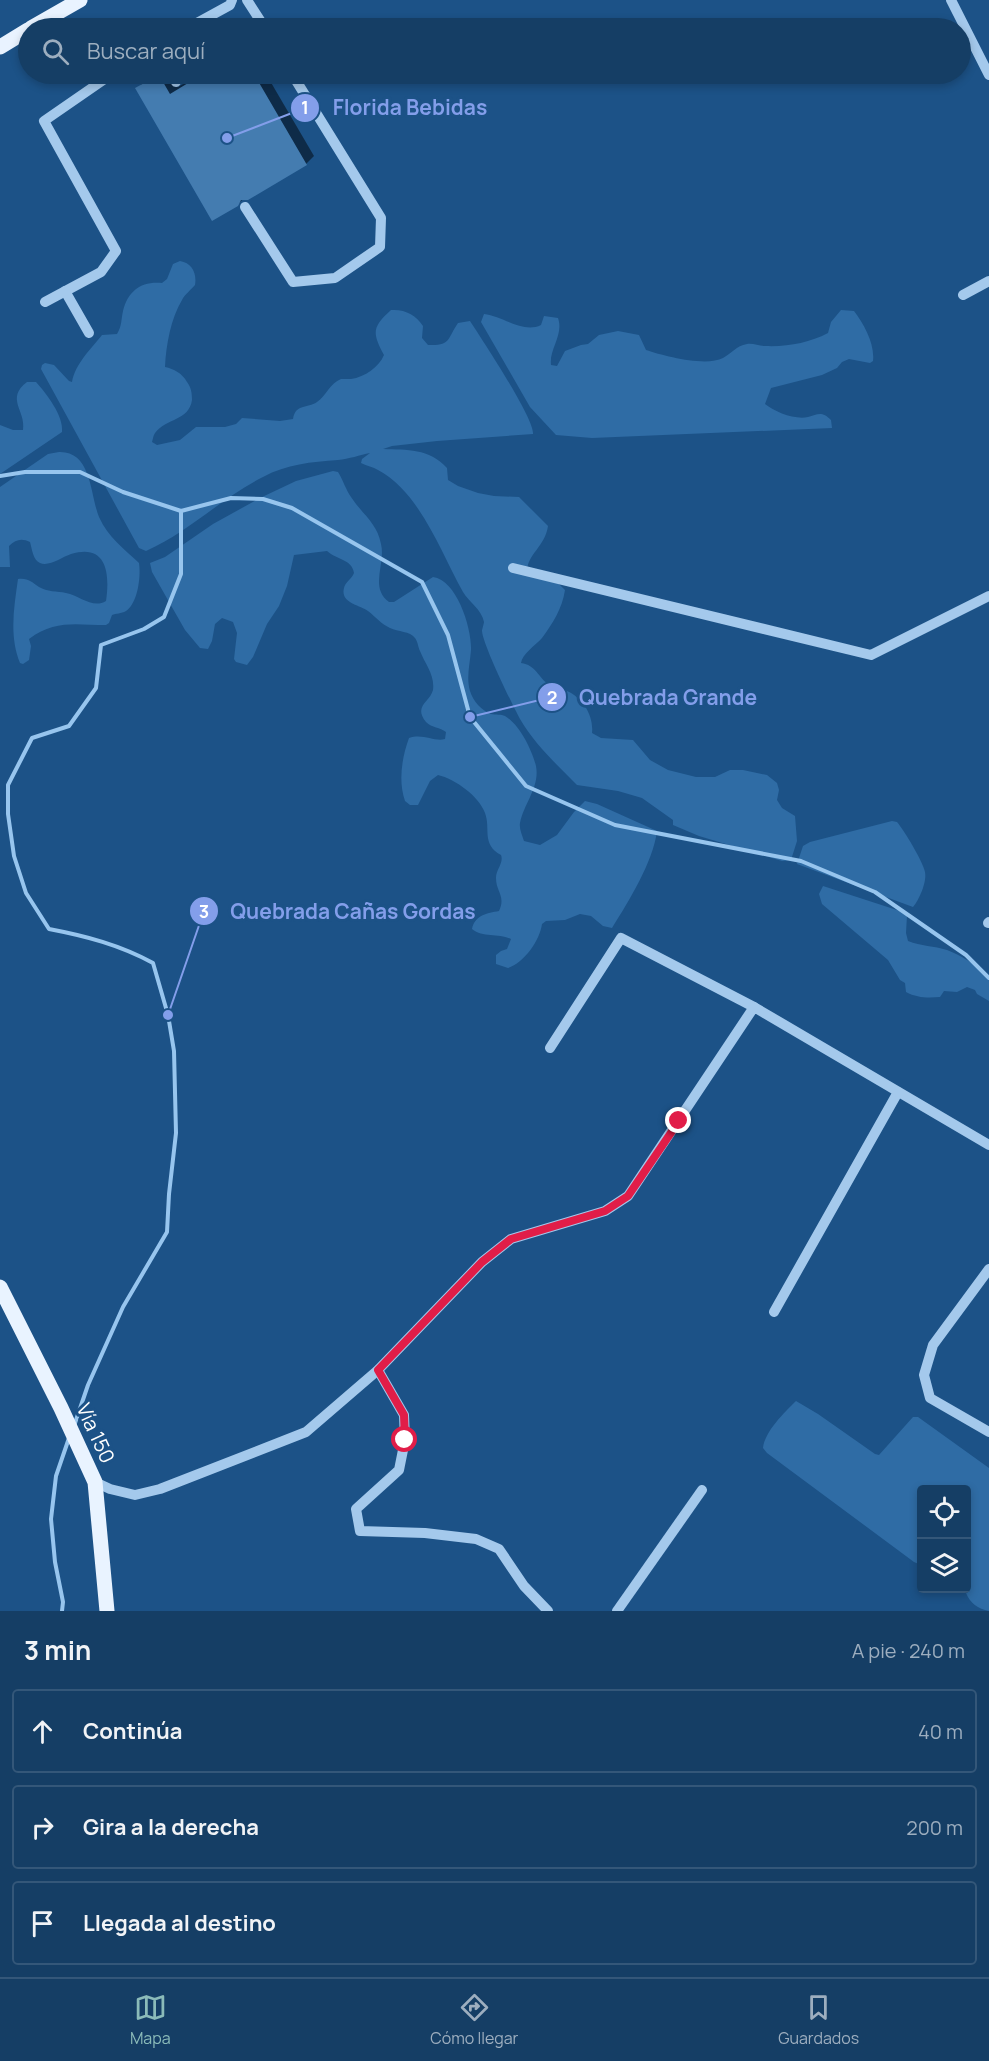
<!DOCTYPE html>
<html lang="es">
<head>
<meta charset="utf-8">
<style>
  :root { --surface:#153e65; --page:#1e456b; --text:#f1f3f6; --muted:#9daebf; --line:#345779; --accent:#8bbbb9 }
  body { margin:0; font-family:Manrope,sans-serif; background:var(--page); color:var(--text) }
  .controls { position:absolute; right:18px; bottom:18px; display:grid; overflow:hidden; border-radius:6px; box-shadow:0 3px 9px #0003 }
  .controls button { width:54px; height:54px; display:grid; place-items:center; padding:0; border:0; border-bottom:2px solid var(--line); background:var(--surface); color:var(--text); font:30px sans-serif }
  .stop { position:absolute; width:18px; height:18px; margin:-14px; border:4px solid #e11d48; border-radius:50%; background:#fff }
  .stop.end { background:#e11d48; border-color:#fff; box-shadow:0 2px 6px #0008 }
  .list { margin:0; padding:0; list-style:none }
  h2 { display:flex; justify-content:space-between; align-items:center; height:78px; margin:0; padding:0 24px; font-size:26px }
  h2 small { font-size:20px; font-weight:400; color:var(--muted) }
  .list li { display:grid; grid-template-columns:39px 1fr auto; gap:18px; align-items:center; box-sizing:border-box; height:84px; margin:0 12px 12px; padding:0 12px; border:2px solid var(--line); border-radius:6px }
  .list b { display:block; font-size:22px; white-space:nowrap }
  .list em { font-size:20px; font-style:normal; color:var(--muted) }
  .icon { flex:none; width:33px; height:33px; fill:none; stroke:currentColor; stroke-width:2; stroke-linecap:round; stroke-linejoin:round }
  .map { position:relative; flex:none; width:989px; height:1611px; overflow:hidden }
  .search { position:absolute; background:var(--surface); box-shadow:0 3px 9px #0003; left:18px; right:18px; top:18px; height:66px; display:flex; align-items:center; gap:15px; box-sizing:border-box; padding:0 21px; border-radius:33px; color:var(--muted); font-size:22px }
  .sheet { height:366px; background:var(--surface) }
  nav { display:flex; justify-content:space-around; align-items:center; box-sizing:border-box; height:84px; border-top:2px solid var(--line); background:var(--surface); font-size:16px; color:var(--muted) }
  nav a { display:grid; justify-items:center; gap:3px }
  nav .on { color:var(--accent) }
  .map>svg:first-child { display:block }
  .green { fill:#2f6ca5 }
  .shadow { fill:#0007 }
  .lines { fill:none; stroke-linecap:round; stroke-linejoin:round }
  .stream { stroke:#97c5ee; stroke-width:4 }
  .building { fill:#447cb0 }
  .minor { stroke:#a4c9ec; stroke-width:10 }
  .major { stroke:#e9f3ff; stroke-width:15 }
  .route { stroke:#e11d48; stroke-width:8 }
  .labels { text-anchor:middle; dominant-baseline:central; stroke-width:6; stroke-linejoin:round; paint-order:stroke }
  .street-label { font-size:20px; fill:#fff; stroke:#1c5287 }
  .leader { fill:none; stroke:#839eea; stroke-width:2 }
  .callout-dot { fill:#839eea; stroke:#1c5287; stroke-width:2 }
  .mark-label { font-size:18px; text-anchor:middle; font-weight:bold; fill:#fff }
  .callout-label { font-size:21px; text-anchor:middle; font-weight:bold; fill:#839eea; stroke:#1c5287; stroke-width:6; stroke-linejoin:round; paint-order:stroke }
</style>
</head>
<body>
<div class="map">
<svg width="989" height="1611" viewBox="0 0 989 1611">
  <rect width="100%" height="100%" fill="#1c5287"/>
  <g class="green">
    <path d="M180 261C192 263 197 273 195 285 191 290 185 294 182 300 171 318 166 345 165 367 174 369 182 373 187 382 191 387 192 393 192 400 189 421 166 418 155 433 153 436 153 439 152 442L157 445 180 440 196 427H225L236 424 242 418 280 421 293 419C296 403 307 409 317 402 326 396 330 383 341 379 342 379 350 379 351 379 365 377 379 367 384 355 372 333 372 327 391 310 405 309 416 315 423 326L422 338 428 345C451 346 447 339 458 323L470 321C481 338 535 419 533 434L437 441 392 446 383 449C407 450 429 448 447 468L448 480 458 486 478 493 494 496 519 497 548 526C545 547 527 554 527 572L553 578 565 590C562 609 553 623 542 638 536 645 522 654 521 663 536 665 538 677 549 685 554 688 561 689 567 691 583 698 594 716 592 733L601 738 633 740 650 760 668 770 696 777H715L730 770H743L767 775 777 783 779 790 777 800 782 808 795 816 797 841 791 860 782 861 699 836 673 825V820L642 798 618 791 577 785 573 781C554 762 534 743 520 719 512 704 483 645 482 631 482 630 484 623 484 622 482 610 469 602 463 592 441 553 420 492 378 470 373 467 367 466 361 463L362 459 370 453C360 455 349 459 338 460 311 462 287 464 263 477 221 498 189 532 146 551L139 548 41 369 42 365 45 363 54 365 69 381 72 382C75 364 91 349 102 335L117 334C122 326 121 320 123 311 128 291 141 281 162 283L167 279 173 264Z"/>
    <path d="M841 310 854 311C864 324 875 344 873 361L870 363 849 359 842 362 837 368 822 375 771 388 765 404C775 412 795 420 808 417 818 414 822 411 831 420L832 428 592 438 556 435 530 407 481 322 484 314C503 316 523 334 541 325L544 316 558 318C564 335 549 349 551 365L557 366 565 351 581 345 588 344 599 335 618 331 639 335 646 350C664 356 706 367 723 358 732 353 736 346 747 344 753 343 759 346 765 346 787 347 809 343 828 333L831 322Z"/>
    <path d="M27 382H36C46 393 64 416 62 432L0 474V425L13 430H23C26 410 5 399 27 382Z"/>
    <path d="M59 452C92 451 90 495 99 517 108 537 124 549 139 563 141 576 138 603 126 611 121 614 116 613 112 615L109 623 106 625C77 625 55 619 29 639L31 646 29 660 23 664 20 663C9 636 14 607 18 579 29 578 31 582 39 587 47 592 57 591 66 593 80 596 93 609 106 601 110 574 107 543 71 554 62 557 49 567 40 563 33 560 32 549 30 542 22 538 16 539 9 546L10 567H0V487L48 454Z"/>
    <path d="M333 471 338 472C343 480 346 490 351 497 363 515 377 523 381 544 386 564 369 587 389 602H394L433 577C457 580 472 629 471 650 470 664 466 677 470 691 473 701 482 711 491 714 496 715 501 714 505 716 520 725 532 750 536 766 540 787 524 803 520 823 519 828 522 835 524 841L540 845 557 835 574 812 585 801 597 804 657 831C653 862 629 901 612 928L603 926 591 916 580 914 565 920 546 921 542 924C540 940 524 963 508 968L496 964V955L501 951 507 949 511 939C499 933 483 938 472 929 475 915 487 913 499 911 506 896 496 892 496 878 496 869 504 863 501 855 481 844 491 829 485 813 479 796 455 779 438 775L430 781 418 805H410L405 801C398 781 402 757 409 738 423 733 434 742 445 739L446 732C440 727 432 728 426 722 413 706 430 702 433 690 435 675 425 664 420 651 418 647 418 642 415 638 410 631 398 632 390 628 381 624 376 617 368 611 360 605 340 603 344 588 345 582 352 579 354 573 352 559 337 560 327 551L294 555 287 586 279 606 267 624 253 657 247 665 236 662 234 659 237 633 233 622 222 618 215 624 212 641 208 649 200 648 185 630 152 572 150 563 165 557 213 524 260 498 296 481Z"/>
    <path d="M892 821 897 822C905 832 922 860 925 872 927 882 919 900 913 907L797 864 803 846 810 842Z"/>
    <path d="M823 886 903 912 907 915 906 933 908 941C921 946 934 946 947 950 961 955 977 966 989 975V1001L977 994 975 990 967 987 957 992 944 991 940 997C928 998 917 998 906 992L905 983 900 980 888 960 822 904 819 894Z"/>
    <path d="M796 1401 818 1414 875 1454 879 1455 913 1417H918L989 1468V1611C978 1609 970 1603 966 1593L954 1589 966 1588V1490H922L921 1565 914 1562 767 1453 763 1448C765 1431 784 1413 796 1401Z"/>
  </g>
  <g class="shadow">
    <path d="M254 20 259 28H240Z"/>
    <path d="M157 74H170L178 87 199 75 198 74H266L314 156 306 164 243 199 237 205 137 89 145 81Z"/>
  </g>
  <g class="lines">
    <g class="stream">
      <path d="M0 476 25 472H80L123 492 181 511 231 498 263 499 292 508 422 582 448 635 470 717 526 786 615 825 801 861 875 892 966 955 989 978"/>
      <path d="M74 1426 88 1385 123 1307 167 1232 169 1194 176 1133 174 1051 168 1015 153 963C120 945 86 936 49 929L26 893 14 856 8 814V785L32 738 69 726 96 688 101 645 144 629 164 617 181 574V511"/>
      <path d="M62 1611 63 1602 55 1562 51 1519 56 1476 69 1438"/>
    </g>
  </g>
  <path class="building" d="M196 74H254L307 165 248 200H241L238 206 212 221 135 88 159 75 170 94 198 77Z"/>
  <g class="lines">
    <g class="minor">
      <path d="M247 0 265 28"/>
      <path d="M951 0 989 75"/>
      <path d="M188 28 230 5 232 0"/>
      <path d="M171 74 176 82"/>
      <path d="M245 207 293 282 335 278 380 247 381 218 292 74"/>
      <path d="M65 291 89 333"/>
      <path d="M963 295 989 281"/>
      <path d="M45 302 101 272 116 251 44 121 112 74"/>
      <path d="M513 568 871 655 989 596"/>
      <path d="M988 923 989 922"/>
      <path d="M550 1048 621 938 754 1007"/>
      <path d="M989 1269 933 1345 924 1375 930 1398 989 1432"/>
      <path d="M774 1312 898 1092"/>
      <path d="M378 1370 404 1415 405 1440 399 1470 356 1509 360 1531 425 1533 476 1539 499 1549 524 1586 548 1611"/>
      <path d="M95 1482 110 1489 135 1495 160 1489 306 1432 378 1370 482 1262 511 1239 605 1211 628 1196 754 1007 989 1145"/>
      <path d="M617 1611 702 1490"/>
    </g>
    <g class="major">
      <path d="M31 28 80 0"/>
      <path d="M0 47 28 30"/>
      <path d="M0 1287 61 1408 95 1482 107 1611"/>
    </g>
  </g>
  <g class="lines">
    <path class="route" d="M405 1440 404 1415 378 1370 482 1262 511 1239 605 1211 628 1196 679 1121"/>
  </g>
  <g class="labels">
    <g class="street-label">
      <text transform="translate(96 1433) rotate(65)">Vía 150</text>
    </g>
  </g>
  <path class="leader" d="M227 138L305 108M470 717L552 697M168 1015L204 911"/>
  <g class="callout-dot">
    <circle cx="227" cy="138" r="6"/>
    <circle cx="470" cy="717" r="6"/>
    <circle cx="168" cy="1015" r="6"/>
    <circle cx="305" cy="108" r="15"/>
    <circle cx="552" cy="697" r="15"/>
    <circle cx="204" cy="911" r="15"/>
  </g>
  <g class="mark-label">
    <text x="305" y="114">1</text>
    <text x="552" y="704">2</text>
    <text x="204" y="918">3</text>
  </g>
  <g class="callout-label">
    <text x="410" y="115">Florida Bebidas</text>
    <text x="668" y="705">Quebrada Grande</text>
    <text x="353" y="919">Quebrada Cañas Gordas</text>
  </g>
</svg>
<div class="controls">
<button><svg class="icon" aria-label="locate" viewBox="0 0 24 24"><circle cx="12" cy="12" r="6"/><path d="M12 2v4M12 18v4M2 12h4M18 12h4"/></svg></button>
<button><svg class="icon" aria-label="layers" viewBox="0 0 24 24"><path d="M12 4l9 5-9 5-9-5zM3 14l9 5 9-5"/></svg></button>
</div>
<div class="stop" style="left:405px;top:1440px"></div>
<div class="stop end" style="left:679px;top:1121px"></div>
<div class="search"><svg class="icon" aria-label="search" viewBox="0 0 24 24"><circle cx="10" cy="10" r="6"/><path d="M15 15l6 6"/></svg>Buscar aquí</div>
</div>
<section class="sheet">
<h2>3 min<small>A pie · 240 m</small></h2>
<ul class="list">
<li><svg class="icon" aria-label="ahead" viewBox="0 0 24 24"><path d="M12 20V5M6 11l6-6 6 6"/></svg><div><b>Continúa</b></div><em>40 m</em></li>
<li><svg class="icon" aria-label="right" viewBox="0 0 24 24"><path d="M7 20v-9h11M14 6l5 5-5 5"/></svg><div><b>Gira a la derecha</b></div><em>200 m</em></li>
<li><svg class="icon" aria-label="arrive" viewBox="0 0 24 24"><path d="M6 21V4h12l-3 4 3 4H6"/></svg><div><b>Llegada al destino</b></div></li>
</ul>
</section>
<nav>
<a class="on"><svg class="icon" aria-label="map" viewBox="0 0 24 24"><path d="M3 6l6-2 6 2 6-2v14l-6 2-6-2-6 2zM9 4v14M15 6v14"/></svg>Mapa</a>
<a><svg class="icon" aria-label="directions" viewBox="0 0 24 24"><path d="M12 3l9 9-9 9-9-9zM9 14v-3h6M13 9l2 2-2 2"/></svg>Cómo llegar</a>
<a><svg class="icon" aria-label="saved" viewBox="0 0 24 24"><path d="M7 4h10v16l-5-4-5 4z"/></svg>Guardados</a>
</nav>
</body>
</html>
